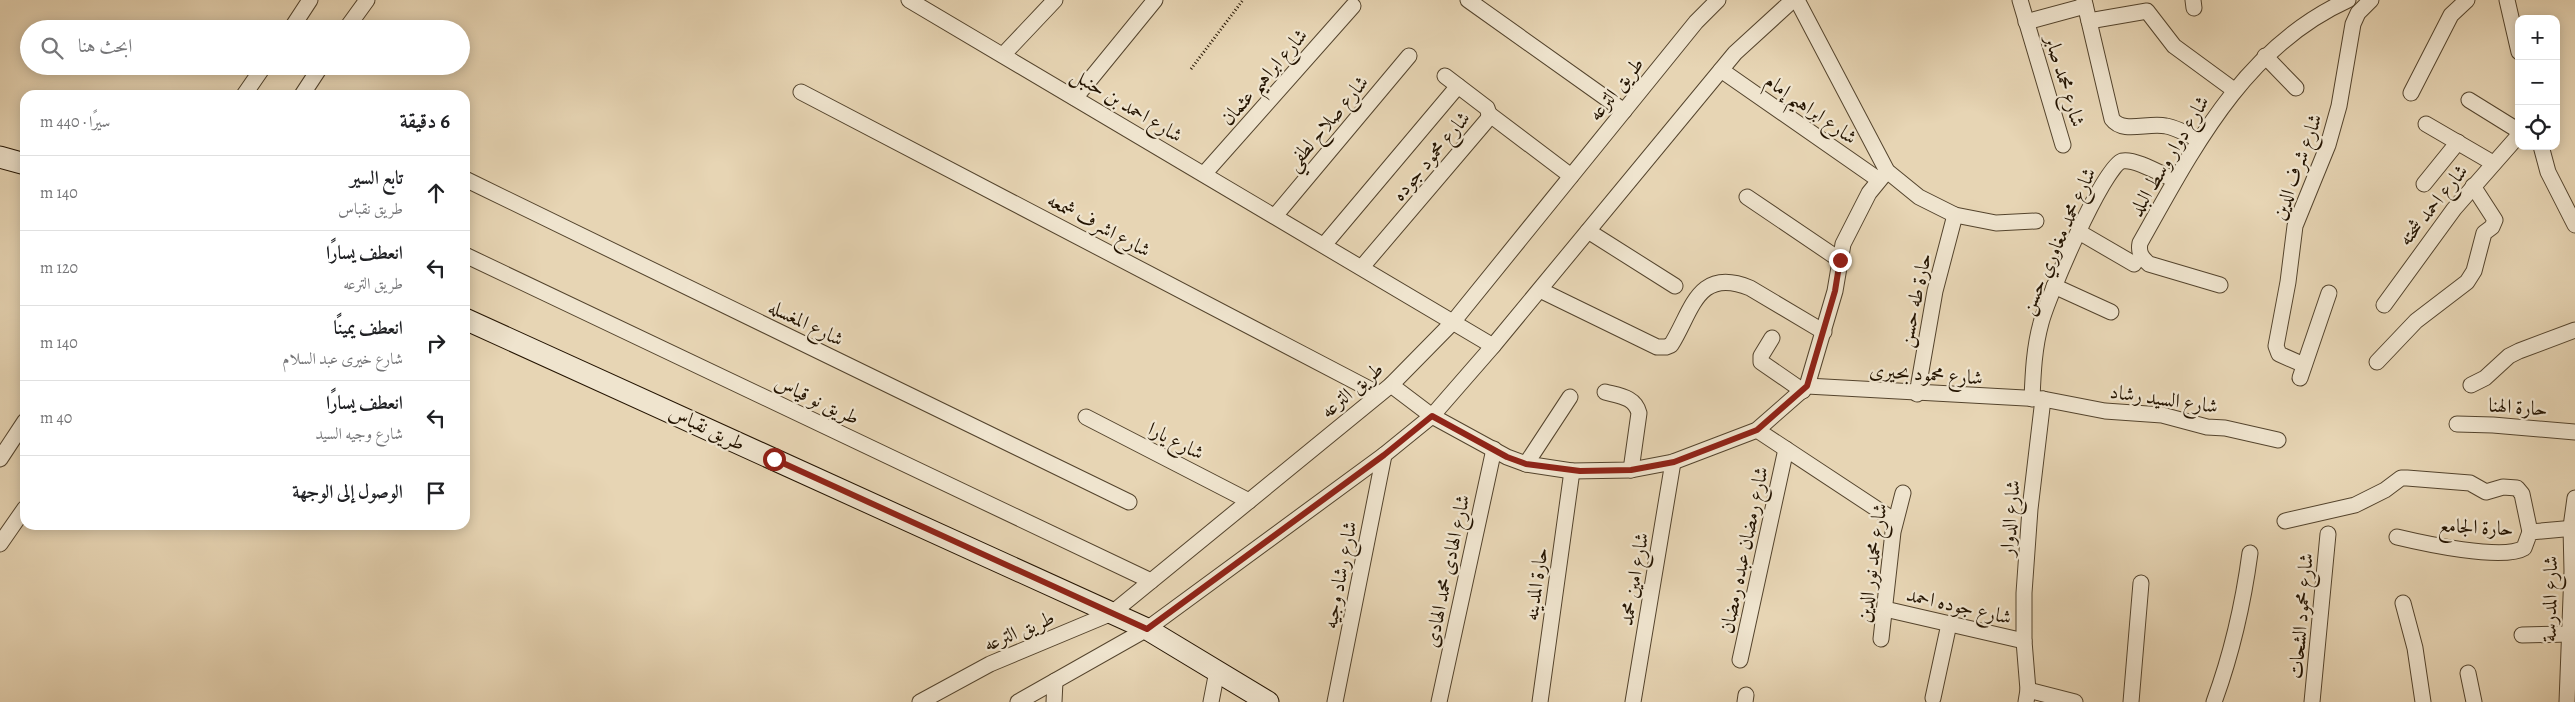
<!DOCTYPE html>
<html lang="ar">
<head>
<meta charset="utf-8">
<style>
  :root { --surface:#fff; --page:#f2f2f2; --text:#202124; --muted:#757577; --line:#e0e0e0 }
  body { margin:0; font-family:Alegreya,Amiri,serif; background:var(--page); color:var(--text); direction:rtl }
  .controls { position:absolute; right:15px; top:15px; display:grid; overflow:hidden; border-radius:10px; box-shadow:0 2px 12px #0003 }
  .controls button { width:45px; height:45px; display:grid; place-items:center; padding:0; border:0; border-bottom:1px solid var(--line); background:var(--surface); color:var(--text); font:25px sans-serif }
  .stop { position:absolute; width:15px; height:15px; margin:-11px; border:4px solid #8f2418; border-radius:50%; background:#fff }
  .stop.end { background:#8f2418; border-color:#fff; box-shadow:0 1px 5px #0008 }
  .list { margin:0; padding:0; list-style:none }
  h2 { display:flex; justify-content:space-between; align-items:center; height:65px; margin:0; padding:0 20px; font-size:21px }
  h2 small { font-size:16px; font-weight:400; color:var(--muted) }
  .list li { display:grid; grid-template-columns:32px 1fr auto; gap:15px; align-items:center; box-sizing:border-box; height:75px; padding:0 20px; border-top:1px solid var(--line) }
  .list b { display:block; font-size:19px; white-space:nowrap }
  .list p { margin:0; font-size:16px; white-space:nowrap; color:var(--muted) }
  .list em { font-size:16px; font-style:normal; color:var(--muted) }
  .icon { flex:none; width:28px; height:28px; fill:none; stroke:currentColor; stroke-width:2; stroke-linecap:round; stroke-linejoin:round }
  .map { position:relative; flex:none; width:2575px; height:702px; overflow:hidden; direction:ltr }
  .search { position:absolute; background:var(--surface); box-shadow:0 2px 12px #0003; left:20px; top:20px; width:450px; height:55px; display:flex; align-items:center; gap:12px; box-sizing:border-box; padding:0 18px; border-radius:28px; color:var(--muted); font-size:19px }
  .panel { position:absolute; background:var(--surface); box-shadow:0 2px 12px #0003; left:20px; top:90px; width:450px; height:440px; border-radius:15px; direction:rtl }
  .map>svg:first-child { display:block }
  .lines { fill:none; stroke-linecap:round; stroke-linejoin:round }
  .street-casing { stroke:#54442d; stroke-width:17 }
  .secondary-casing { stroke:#231300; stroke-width:23 }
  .path { stroke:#231300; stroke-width:3; stroke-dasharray:1 2.5; stroke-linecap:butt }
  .street { stroke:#efe4ce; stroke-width:15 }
  .secondary { stroke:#efe4ce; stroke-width:21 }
  .route { stroke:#8f2418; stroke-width:6 }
  .labels { text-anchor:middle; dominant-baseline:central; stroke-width:4.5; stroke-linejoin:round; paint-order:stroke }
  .street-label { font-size:20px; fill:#231300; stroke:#efe4ce }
</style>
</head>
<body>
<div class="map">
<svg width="2575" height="702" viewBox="0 0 2575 702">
  <rect width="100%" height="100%" fill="#e7d5b4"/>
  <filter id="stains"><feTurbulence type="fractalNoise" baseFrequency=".004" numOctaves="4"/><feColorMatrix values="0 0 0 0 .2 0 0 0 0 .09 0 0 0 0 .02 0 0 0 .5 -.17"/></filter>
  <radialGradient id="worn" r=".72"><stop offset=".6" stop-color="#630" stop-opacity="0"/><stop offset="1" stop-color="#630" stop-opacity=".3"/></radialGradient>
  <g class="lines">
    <g class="street-casing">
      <g id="street">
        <path d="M909 0 1493 346"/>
        <path d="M1468 0 1624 111"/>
        <path d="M1797 0 1887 171 1919 197 1955 215 1996 223 2036 221"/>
        <path d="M2020 0 2063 145"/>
        <path d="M2084 0 2112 119C2123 134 2148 122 2166 126 2177 128 2188 134 2199 140"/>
        <path d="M2193 0 2194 8"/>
        <path d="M2507 0 2519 52"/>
        <path d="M2089 21 2147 11 2174 46 2234 90"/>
        <path d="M2026 22 2085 6"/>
        <path d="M291 29 310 0"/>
        <path d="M346 29 367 0"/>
        <path d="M1003 55 1055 0"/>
        <path d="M2265 56 2296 88"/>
        <path d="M1721 70 1879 180"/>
        <path d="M801 92 1379 394"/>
        <path d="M2411 93 2451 15 2467 0"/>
        <path d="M244 95 264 66"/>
        <path d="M302 95 321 66"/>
        <path d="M1075 98 1155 0"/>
        <path d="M2469 100 2519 131"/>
        <path d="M1489 114 1571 176"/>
        <path d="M2426 124 2493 163"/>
        <path d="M2541 146 2548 172 2575 225"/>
        <path d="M1204 174 1353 6"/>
        <path d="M465 179 1129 502"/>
        <path d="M2424 184 2458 142"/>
        <path d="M1747 197 1840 260"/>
        <path d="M1275 216 1409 56"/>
        <path d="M1588 231 1675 286"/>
        <path d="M2079 232 2134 264"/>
        <path d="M1324 245 1458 86"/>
        <path d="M465 255 1151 581"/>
        <path d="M1362 267 1488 119 1489 114 1487 108 1445 76"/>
        <path d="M2220 285 2149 264C2142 258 2138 253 2140 243 2193 149 2244 47 2348 0"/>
        <path d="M2054 286 2111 312"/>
        <path d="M1540 290 1657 347H1666L1671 345C1692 312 1697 266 1750 288L1824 332"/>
        <path d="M2384 305 2454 209 2519 135"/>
        <path d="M1772 338 1761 356V362L1803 391"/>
        <path d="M2377 362 2416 321 2467 282 2474 271 2484 233 2492 227 2495 220 2473 186"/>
        <path d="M2304 365 2279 354 2276 346 2288 282 2295 226 2328 145 2339 106 2353 24 2358 13 2371 0"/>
        <path d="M2300 378 2329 293"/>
        <path d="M1391 385 1432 416 1507 457 1526 464 1572 471 1631 470 1673 462 1757 430 1807 386 1835 291 1843 244 1869 193 1887 171"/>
        <path d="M2471 385 2485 378 2509 356 2519 351 2575 330"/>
        <path d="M1807 386 2043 399 2105 411 2162 415 2207 427 2225 428 2278 440"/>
        <path d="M1605 392C1620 396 1635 397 1639 413L1631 470"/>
        <path d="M1917 394 1935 291 1955 215"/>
        <path d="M2032 399C2033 374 2034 348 2041 323 2047 299 2103 167 2122 161 2135 158 2163 175 2175 180"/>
        <path d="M1086 417 1249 501"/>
        <path d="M2457 424 2493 425 2575 432"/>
        <path d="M1757 430 1895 521"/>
        <path d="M0 459 25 421"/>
        <path d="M1526 464 1570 397"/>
        <path d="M2285 521 2355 505 2385 490 2401 478H2407L2470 483 2486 492 2503 487 2517 488 2522 494 2530 532"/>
        <path d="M2397 537C2422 543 2503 561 2524 548L2530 532 2575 528"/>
        <path d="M0 544 25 508"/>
        <path d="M2403 603 2415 648 2423 702"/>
        <path d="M1885 609 2024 641"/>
        <path d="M2522 635 2570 634"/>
        <path d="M1881 639 1893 532 1903 493"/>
        <path d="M1740 660 1786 449"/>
        <path d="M2468 673 2474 702"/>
        <path d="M2028 690 2075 702"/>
        <path d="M1933 698 1949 624"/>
        <path d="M920 702 990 664 1112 613 1391 385 1453 322 1696 22 1718 0"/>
        <path d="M1018 702 1147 629 1384 455 1432 416 1493 346 1735 53 1793 0"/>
        <path d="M1054 702 1055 681"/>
        <path d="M1211 702 1217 671"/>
        <path d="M1335 702 1384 455"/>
        <path d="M1439 702 1494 449"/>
        <path d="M1540 702 1572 471"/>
        <path d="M1633 702 1673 462"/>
        <path d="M1745 702 1746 695"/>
        <path d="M2026 702 2028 690 2024 641V593L2030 509 2043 399"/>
        <path d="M2131 702 2141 583"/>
        <path d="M2214 702C2232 653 2243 605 2250 553"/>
        <path d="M2312 702 2328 534"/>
        <path d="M2567 702 2572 571 2571 527 2575 498"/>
      </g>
    </g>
    <g class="secondary-casing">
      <g id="secondary">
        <path d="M0 157 25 164"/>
        <path d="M465 319 1147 629 1268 702"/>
      </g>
    </g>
    <path class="path" d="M1191 69 1243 0"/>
    <use href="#street" class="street"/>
    <use href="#secondary" class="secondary"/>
  </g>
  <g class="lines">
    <path class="route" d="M774 459 1147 629 1384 455 1432 416 1507 457 1526 464 1580 471 1631 470 1674 462 1757 430 1807 386 1835 291 1840 260"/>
  </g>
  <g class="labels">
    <g class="street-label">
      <text transform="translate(1264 77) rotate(-49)">شارع ابراهيم عثمان</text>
      <text transform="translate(2065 81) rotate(73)">شارع محمد صابر</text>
      <text transform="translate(1616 89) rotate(-51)">طريق الترعه</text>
      <text transform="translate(1127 105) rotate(31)">شارع احمد بن حنبل</text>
      <text transform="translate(1811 109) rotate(35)">شارع ابراهيم إمام</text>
      <text transform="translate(1327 123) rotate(-50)">شارع صلاح لطفي</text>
      <text transform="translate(1431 156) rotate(-50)">شارع محمود جوده</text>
      <text transform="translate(2169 156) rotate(-59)">شارع دوار وسط البلد</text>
      <text transform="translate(2297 167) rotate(-70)">شارع شرف الدين</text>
      <text transform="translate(2433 205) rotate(-51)">شارع احمد شحته</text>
      <text transform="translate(1099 225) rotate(28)">شارع اشرف شمعه</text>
      <text transform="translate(2058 241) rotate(-66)">شارع محمد مغاوري حسن</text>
      <text transform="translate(1915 300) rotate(-78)">حارة طه حسن</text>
      <text transform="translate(806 323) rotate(26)">شارع المغسله</text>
      <text transform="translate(1926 374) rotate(4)">شارع محمود بحيرى</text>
      <text transform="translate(1352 390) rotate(-40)">طريق الترعه</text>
      <text transform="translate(2164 399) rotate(8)">شارع السيد رشاد</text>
      <text transform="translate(817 400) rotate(25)">طريق نو قياس</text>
      <text transform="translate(2518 407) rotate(4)">حارة الهنا</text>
      <text transform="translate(707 428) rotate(25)">طريق نقباس</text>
      <text transform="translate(1176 441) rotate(27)">شارع يارا</text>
      <text transform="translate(2010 518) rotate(-85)">شارع الدوار</text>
      <text transform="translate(2476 527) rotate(3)">حارة الجامع</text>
      <text transform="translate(1744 550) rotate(-78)">شارع رمضان عبده رمضان</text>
      <text transform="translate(1872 563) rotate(-82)">شارع محمد نور الدين</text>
      <text transform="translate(1447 571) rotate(-78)">شارع الهادى محمد الهادى</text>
      <text transform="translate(1340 575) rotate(-79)">شارع رشاد وجيه</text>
      <text transform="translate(1634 579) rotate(-80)">شارع امين محمد</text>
      <text transform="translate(1536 584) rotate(-82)">حارة المدينه</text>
      <text transform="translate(2550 599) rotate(-89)">شارع المدرسة</text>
      <text transform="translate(1959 606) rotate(13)">شارع جوده احمد</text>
      <text transform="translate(2301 616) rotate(-85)">شارع محمود الشحات</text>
      <text transform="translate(1019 631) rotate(-23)">طريق الترعه</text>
    </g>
  </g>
  <rect width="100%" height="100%" filter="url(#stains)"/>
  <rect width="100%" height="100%" fill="url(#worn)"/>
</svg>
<div class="controls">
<button>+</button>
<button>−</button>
<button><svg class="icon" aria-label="locate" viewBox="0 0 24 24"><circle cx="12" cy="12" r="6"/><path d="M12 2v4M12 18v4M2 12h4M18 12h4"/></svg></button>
</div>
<div class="stop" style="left:774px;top:459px"></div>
<div class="stop end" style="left:1840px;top:260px"></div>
<div class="search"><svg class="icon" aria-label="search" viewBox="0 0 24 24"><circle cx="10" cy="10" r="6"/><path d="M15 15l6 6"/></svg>ابحث هنا</div>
<section class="panel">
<h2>6 دقيقة<small>سيرًا · 440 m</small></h2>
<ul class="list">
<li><svg class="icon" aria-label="ahead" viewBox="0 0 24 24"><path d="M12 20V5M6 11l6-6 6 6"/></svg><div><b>تابع السير</b><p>طريق نقباس</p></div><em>140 m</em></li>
<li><svg class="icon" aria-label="left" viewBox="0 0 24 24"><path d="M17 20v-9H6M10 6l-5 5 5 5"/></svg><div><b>انعطف يسارًا</b><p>طريق الترعه</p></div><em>120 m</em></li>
<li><svg class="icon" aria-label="right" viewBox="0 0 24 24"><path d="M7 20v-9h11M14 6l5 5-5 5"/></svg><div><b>انعطف يمينًا</b><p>شارع خيرى عبد السلام</p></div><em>140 m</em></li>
<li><svg class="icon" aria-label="left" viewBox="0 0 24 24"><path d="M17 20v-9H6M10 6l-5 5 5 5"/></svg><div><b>انعطف يسارًا</b><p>شارع وجيه السيد</p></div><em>40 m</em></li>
<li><svg class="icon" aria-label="arrive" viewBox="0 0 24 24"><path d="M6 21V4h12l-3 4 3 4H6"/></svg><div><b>الوصول إلى الوجهة</b></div></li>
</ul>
</section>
</div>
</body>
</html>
